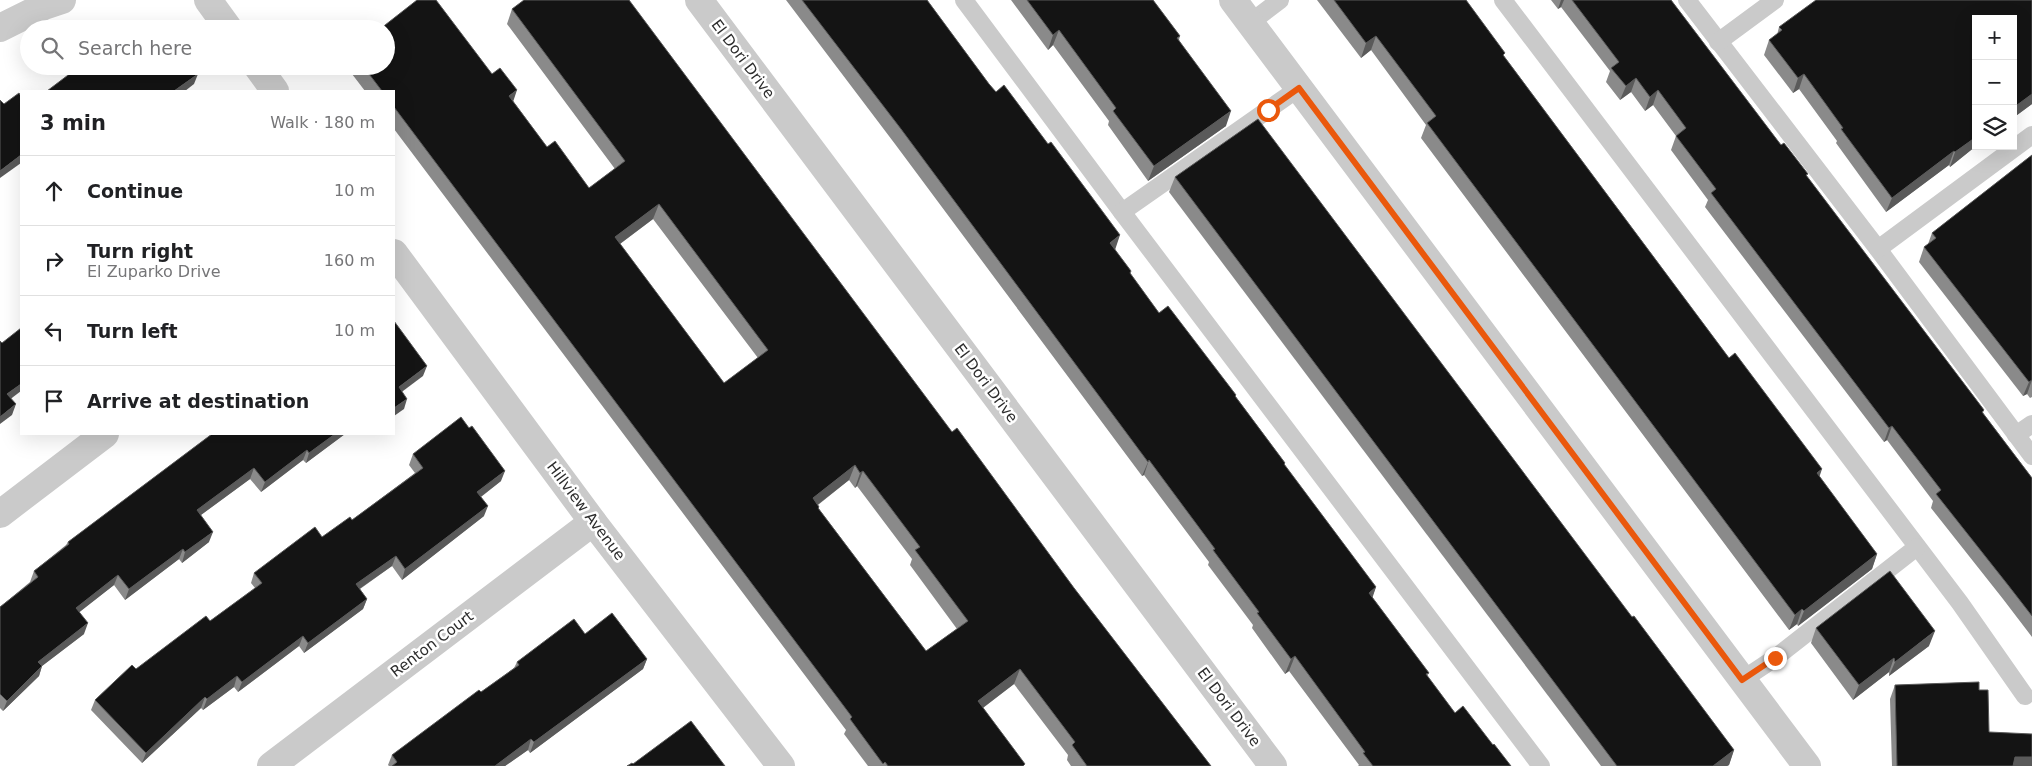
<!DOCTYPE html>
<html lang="en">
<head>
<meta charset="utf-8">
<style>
  :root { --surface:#fff; --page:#f2f2f2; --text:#202124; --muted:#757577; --line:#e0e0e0 }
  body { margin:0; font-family:"DejaVu Sans",sans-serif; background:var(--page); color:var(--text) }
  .controls { position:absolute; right:15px; top:15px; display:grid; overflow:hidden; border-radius:0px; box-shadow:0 5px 20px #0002 }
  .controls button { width:45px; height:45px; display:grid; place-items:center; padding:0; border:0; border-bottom:1px solid var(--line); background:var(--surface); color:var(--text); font:25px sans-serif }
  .stop { position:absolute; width:15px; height:15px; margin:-11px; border:4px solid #ea580c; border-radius:50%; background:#fff }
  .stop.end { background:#ea580c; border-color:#fff; box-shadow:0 1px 5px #0008 }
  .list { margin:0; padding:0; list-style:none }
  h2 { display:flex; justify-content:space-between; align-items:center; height:65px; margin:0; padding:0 20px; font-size:21px }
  h2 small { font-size:16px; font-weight:400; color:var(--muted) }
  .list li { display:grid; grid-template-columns:32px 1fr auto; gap:15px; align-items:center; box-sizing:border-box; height:70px; padding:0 20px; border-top:1px solid var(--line) }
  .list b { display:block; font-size:19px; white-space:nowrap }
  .list p { margin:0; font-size:16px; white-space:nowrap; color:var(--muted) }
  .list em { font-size:16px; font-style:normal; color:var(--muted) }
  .icon { flex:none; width:28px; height:28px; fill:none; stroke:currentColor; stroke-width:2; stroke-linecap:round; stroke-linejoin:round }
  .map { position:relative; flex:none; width:2032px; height:766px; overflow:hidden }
  .search { position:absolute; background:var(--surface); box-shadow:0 5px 20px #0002; left:20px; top:20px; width:375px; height:55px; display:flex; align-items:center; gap:12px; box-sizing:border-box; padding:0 18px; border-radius:28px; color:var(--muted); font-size:19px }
  .panel { position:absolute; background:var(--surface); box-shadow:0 5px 20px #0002; left:20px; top:90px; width:375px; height:345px; border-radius:0px }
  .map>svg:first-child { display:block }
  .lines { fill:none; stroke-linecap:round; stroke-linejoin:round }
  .lane { stroke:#cacaca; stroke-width:18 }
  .street { stroke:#cacaca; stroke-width:28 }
  .wall { fill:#8a8a8a; fill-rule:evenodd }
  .shaded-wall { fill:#5a5a5a }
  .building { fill:#141414; stroke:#5a5a5a; fill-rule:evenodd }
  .route { stroke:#ea580c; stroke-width:6 }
  .labels { text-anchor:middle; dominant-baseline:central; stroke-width:5; stroke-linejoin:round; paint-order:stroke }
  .street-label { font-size:15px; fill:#2d2d2d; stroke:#fff }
</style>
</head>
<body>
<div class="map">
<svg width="2032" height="766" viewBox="0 0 2032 766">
  <rect width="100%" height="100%" fill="#fff"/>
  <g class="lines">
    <g class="lane">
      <path d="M964 0 1122 212 1541 766"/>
      <path d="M1503 0 1960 603 2025 696"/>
      <path d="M1687 0 1878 249 2032 456"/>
      <path d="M1250 23 1280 0"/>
      <path d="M1718 42 1775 0"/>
      <path d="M1122 212 1299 88"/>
      <path d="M1878 249 2032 135"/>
      <path d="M2016 435 2032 424"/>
      <path d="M1742 680 1775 658 1917 547"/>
    </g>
    <g class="street">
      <path d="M208 0 229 29"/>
      <path d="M699 0 1273 766"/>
      <path d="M1233 0 1807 766"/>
      <path d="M0 28 44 6 62 0"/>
      <path d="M257 66 275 91"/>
      <path d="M394 253 593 522 781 766"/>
      <path d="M0 514 105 434"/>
      <path d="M271 766 593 522"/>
    </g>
  </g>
  <g class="wall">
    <path d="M786 0H927L989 84 1115 249 1130 274 1159 313 1236 397 1285 463 1284 465 1376 587 1372 597 1429 673 1427 676 1455 713 1493 745 1511 766H1358L1359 765 1289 671 1285 674 1252 628 1253 625 1208 565 1209 562 1144 475 1142 476 895 144Z"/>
    <path d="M1011 0H1153L1180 36 1179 40 1226 126 1148 181 1108 125 1109 121 1053 45 1048 50Z"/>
    <path d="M1317 0H1466L1504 56 1729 358 1877 554 1872 569 1798 626 1797 624 1789 630 1421 138 1426 125 1371 50 1361 58Z"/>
    <path d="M1551 0H1671L1781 145 1807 177 1984 410 1983 413 2032 478V637L2003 599 1931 508 1933 501 1887 440 1884 442 1705 207 1708 200 1671 150 1676 136 1653 105 1645 111 1631 92 1620 100 1606 82 1610 71 1561 7 1558 9Z"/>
    <path d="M2032 0V104L2013 118V19L1976 146 1950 167 1949 165 1886 212 1836 143 1837 141 1799 89 1793 93 1764 55 1769 40 1777 35 1779 27Z"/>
    <path d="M512 9 952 432 1074 588 1211 766H1071L1067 760 1068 755 1014 684 983 708 1024 766H868L844 734 846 730 394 129V91H365L352 74 355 66H386L513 101 547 147 589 188 615 169 507 24ZM653 219 758 358 724 383 620 244ZM849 480 855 488 857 486 912 559 910 565 957 629 926 651 819 509V507L818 505Z"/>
    <path d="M2032 155V397L2030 398 2027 394 2023 396 1919 262 1924 247 1928 244 1932 233Z"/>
    <path d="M1175 177 1632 617 1734 750 1729 765 1727 766H1601L1169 192Z"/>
    <path d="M212 434H345L306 463 303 460 261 492 250 479 201 515 209 542 182 563 179 559 125 600 114 585 79 612 84 634 42 666 39 676 3 711 0 708V607L30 582 34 571 66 545 68 542Z"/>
    <path d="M413 454 501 481 481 497 484 516 402 580 392 566 360 589 367 599 363 609 304 653 299 646 238 692 234 687 203 710 201 708 142 763 91 710 95 700 136 669 210 621 255 588 251 583 254 573 322 537 352 520 415 473 409 465Z"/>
    <path d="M1816 628 1929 646 1889 676V672L1853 700 1811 643Z"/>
    <path d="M585 634 647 659 643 669 530 753 528 750 505 766H389L388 765 392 755 481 692 514 668 517 662Z"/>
    <path d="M1895 685 1979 690 1989 732 2032 766H1892L1890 699Z"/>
  </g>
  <g class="shaded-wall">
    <path d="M1561 0H1564L1561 7 1558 9Z"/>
    <path d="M1059 30 1053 45 1048 50 1053 35Z"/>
    <path d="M1376 36 1371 50 1361 58 1366 43Z"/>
    <path d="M198 74 194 84 185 91H174Z"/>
    <path d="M1804 74 1799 89 1793 93 1798 78Z"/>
    <path d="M1636 78 1631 92 1620 100 1626 86Z"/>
    <path d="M517 90 512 105 509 96Z"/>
    <path d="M1658 90 1653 105 1645 111 1650 97Z"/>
    <path d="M2032 94V104L2013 118V108Z"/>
    <path d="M1231 111 1226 126 1148 181 1154 166Z"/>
    <path d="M1976 137V146L1950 167 1955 152Z"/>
    <path d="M1954 151 1949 165 1886 212 1892 198Z"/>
    <path d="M21 155V163L0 178V171Z"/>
    <path d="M659 204 653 219 609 252 615 237Z"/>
    <path d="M1120 235 1115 250 1110 243Z"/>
    <path d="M427 366 423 376 395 397 399 387Z"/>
    <path d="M2032 380 2027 394 2023 396 2029 382Z"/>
    <path d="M21 384V391L4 404 7 394Z"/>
    <path d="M407 399 404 409 394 416V408Z"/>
    <path d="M16 404 12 415 0 424V417Z"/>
    <path d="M1892 426 1887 440 1884 442 1889 428Z"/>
    <path d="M335 434H345L306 463 309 453Z"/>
    <path d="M307 450 303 460 261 492 265 482Z"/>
    <path d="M1149 460 1144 475 1142 476 1148 462Z"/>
    <path d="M855 465 849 480 807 513 813 498Z"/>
    <path d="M254 468 250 479 194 520 197 510Z"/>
    <path d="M1822 469 1817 484V473Z"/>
    <path d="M505 471 501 481 474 502 477 492Z"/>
    <path d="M863 471 857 486 855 488 860 473Z"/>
    <path d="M488 506 484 516 402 580 405 569Z"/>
    <path d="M213 532 209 542 182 563 185 552Z"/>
    <path d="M183 549 179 559 125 600 129 589Z"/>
    <path d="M1877 554 1872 569 1798 626 1804 611Z"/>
    <path d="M396 556 392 566 352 594 356 584Z"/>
    <path d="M118 575 114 585 72 618 76 608Z"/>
    <path d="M1376 587 1371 602 1369 593Z"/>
    <path d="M367 599 363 609 304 653 308 643Z"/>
    <path d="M1802 609 1797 624 1789 630 1795 615Z"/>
    <path d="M88 623 84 634 42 666 39 676 3 711 7 701 38 662Z"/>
    <path d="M1935 631 1929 646 1889 676 1895 662Z"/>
    <path d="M303 636 299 646 238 692 242 682Z"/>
    <path d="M1295 656 1289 671 1285 674 1291 659Z"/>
    <path d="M1894 658 1889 672 1853 700 1859 685Z"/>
    <path d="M647 659 643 669 530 753 534 742Z"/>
    <path d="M1020 669 1014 684 972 716 978 701Z"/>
    <path d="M237 676 234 687 203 710 207 699Z"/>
    <path d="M205 697 201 708 142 763 146 753Z"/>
    <path d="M531 739 528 750 505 766H495Z"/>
    <path d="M1734 750 1729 765 1727 766H1713Z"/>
    <path d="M2015 757H2032V766H2011Z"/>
  </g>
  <g class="building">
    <path d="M417 0H436L492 74 500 68 517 90 509 96 547 147 555 141 589 188 625 161 512 9 524 0H629L952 432 957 428 1074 588 1211 766H1087L1072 745 1075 742 1020 669 978 701 1025 764 1023 766H888L885 762 883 764 850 719 852 717 394 107V91H382L363 66H386V29H380ZM659 204 768 350 724 383 615 237ZM855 465 860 473 863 471 920 547 915 550 968 621 926 651 818 508 819 507 813 498Z"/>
    <path d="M802 0H927L989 84 996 92 1004 85 1048 144 1051 142 1120 235 1110 243 1131 271 1130 273 1159 313 1168 306 1236 395 1235 396 1285 463 1284 464 1376 587 1369 593 1429 673 1426 674 1455 713 1463 706 1493 745 1494 744 1511 766H1373L1363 753 1365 752 1295 656 1291 659 1257 613 1259 612 1213 550 1215 549 1149 460 1148 462 901 129Z"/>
    <path d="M1027 0H1153L1180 36 1177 38 1231 111 1154 166 1113 111 1116 108 1059 30 1053 35Z"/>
    <path d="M1334 0H1466L1505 53 1503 55 1729 358 1735 353 1822 469 1817 473 1877 554 1804 611 1802 609 1795 615 1427 123 1436 116 1376 36 1366 43Z"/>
    <path d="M1572 0H1671L1781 145 1784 143 1808 174 1806 175 1984 410 1982 412 2032 478V616L2008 585 1936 494 1941 490 1892 426 1889 428 1711 193 1716 189 1676 136 1686 128 1658 90 1650 97 1636 78 1626 86 1611 68 1619 62Z"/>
    <path d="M1816 0H2032V94L2013 108V19H1976V137L1955 152 1954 151 1892 198 1841 129 1843 128 1804 74 1798 78 1769 40 1782 30 1779 27Z"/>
    <path d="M80 66H98L99 67 101 66H192L198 74 174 91H47Z"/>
    <path d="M19 93 21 96V155L0 171V100L4 104Z"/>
    <path d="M1258 119 1632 617 1634 616 1734 750 1713 766H1617L1175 177Z"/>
    <path d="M2032 155V380L2029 382 1924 247 1936 238 1932 233Z"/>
    <path d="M394 321 427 366 399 387 407 399 394 408Z"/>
    <path d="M21 328V384L7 394 16 404 0 417V341L2 343Z"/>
    <path d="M461 417 469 428 472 426 505 471 477 492 488 506 405 569 396 556 356 584 367 599 308 643 303 636 242 682 237 676 207 699 205 697 146 753 95 700 132 665 136 669 206 616 210 621 262 583 254 573 315 527 322 537 350 517 352 520 423 468 413 454Z"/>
    <path d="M212 434H335L309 453 307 450 265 482 254 468 197 510 213 532 185 552 183 549 129 589 118 575 76 608 88 623 38 662 42 666 7 701 0 694V607L38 577 34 571 69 544 68 542Z"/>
    <path d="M1890 571 1935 631 1895 662 1894 658 1859 685 1816 628Z"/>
    <path d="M612 613 647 659 534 742 531 739 495 766H392L397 762 392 755 479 690 481 692 519 665 517 662 574 619 585 634Z"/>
    <path d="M1979 682V690H1988L1989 732 2032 734V757H2015L2013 766H1897L1895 685Z"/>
    <path d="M691 721 725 766H627L632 763 633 764Z"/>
  </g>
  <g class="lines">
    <path class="route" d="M1268 110 1299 88 1742 680 1775 658"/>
  </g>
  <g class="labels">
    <g class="street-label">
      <text transform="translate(743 59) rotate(53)">El Dori Drive</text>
      <text transform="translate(986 383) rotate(53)">El Dori Drive</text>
      <text transform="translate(586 511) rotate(53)">Hillview Avenue</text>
      <text transform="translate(432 644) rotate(-37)">Renton Court</text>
      <text transform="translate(1229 707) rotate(53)">El Dori Drive</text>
    </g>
  </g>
</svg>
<div class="controls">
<button>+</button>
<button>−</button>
<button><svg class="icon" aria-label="layers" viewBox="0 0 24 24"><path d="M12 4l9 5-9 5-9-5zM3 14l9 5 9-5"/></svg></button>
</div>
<div class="stop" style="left:1268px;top:110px"></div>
<div class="stop end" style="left:1775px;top:658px"></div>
<div class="search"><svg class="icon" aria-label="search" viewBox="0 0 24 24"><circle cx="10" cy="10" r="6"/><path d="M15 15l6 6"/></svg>Search here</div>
<section class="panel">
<h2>3 min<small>Walk · 180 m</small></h2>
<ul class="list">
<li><svg class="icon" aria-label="ahead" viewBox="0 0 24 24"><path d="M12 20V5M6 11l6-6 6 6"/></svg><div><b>Continue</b></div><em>10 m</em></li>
<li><svg class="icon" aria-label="right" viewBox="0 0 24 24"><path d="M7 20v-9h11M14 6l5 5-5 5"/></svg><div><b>Turn right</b><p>El Zuparko Drive</p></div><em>160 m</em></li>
<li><svg class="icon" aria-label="left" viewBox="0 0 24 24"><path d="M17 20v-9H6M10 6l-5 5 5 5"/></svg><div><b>Turn left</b></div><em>10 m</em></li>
<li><svg class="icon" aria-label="arrive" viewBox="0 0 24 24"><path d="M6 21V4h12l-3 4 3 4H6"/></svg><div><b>Arrive at destination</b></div></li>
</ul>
</section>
</div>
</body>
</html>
